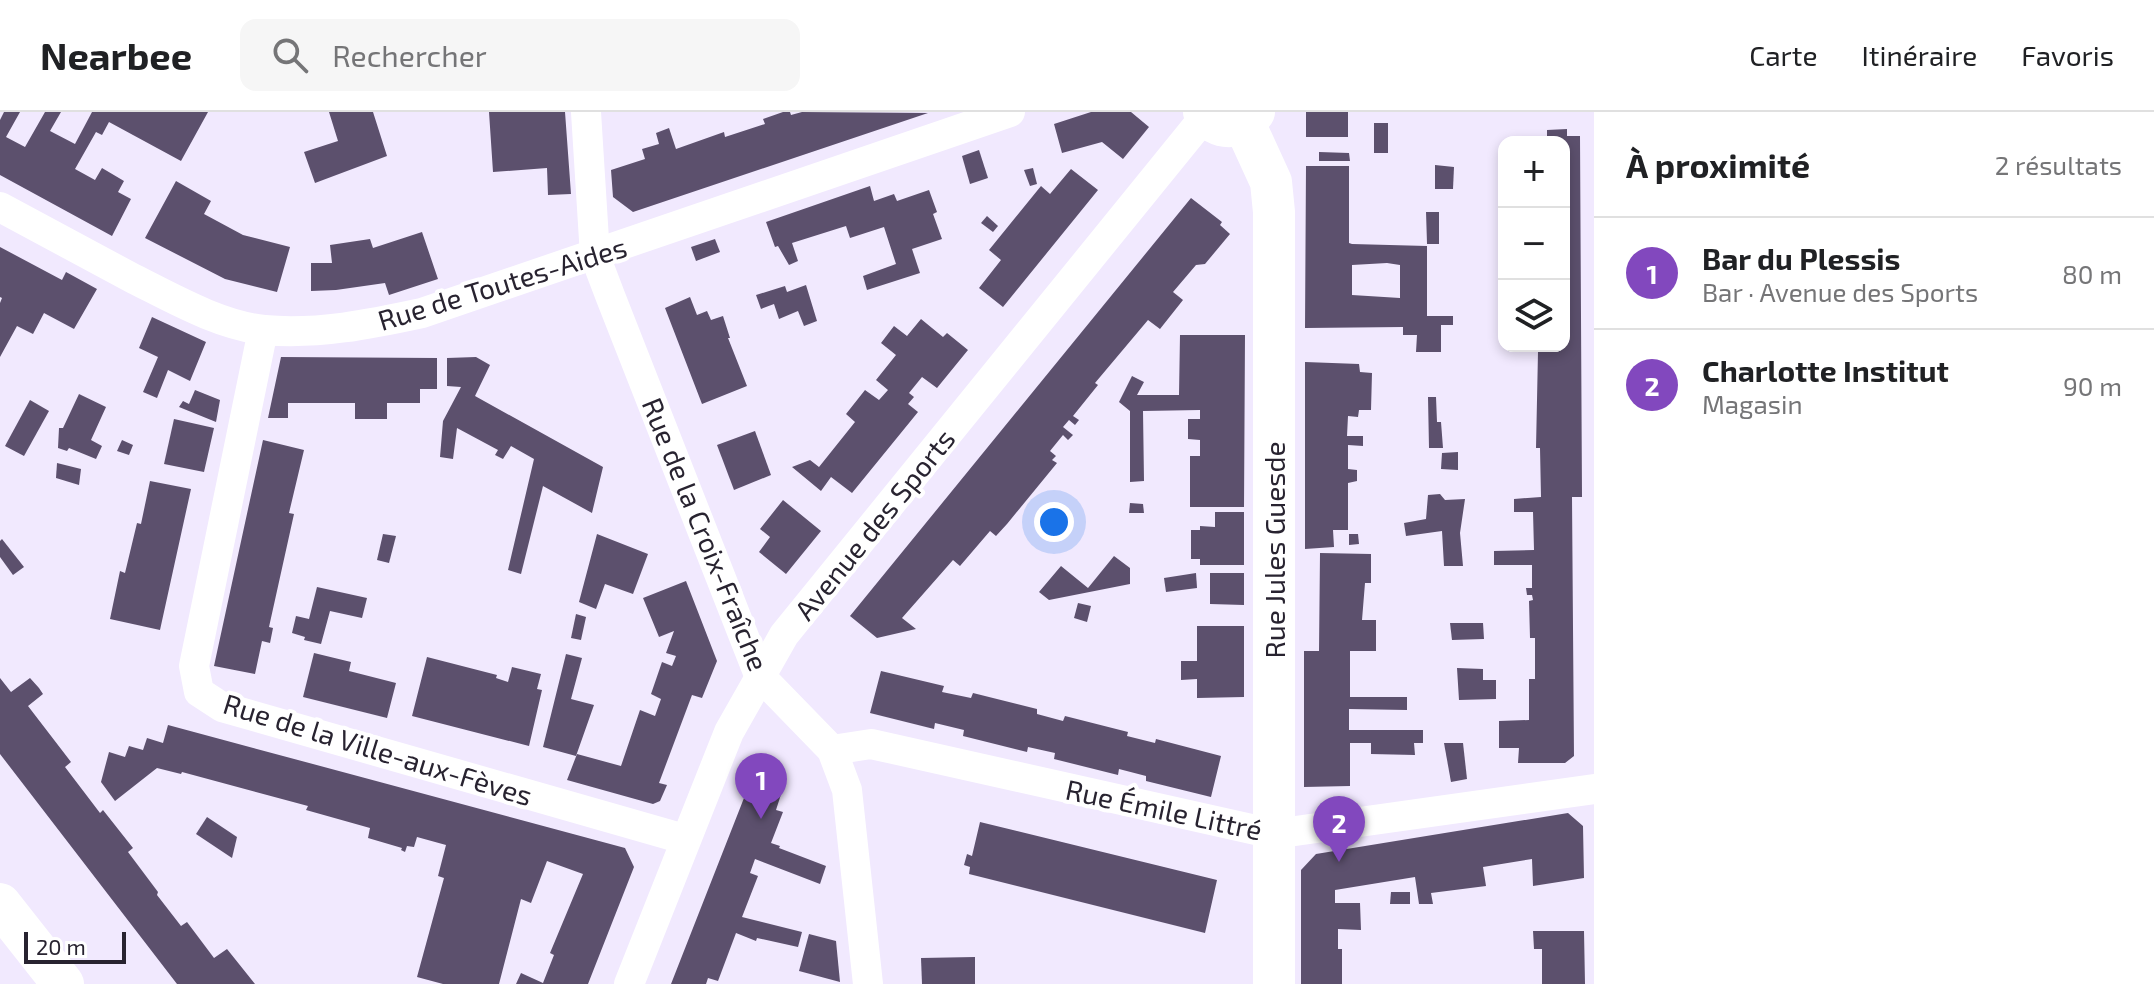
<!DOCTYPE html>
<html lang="fr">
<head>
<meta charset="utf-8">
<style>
  :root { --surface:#fff; --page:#f6f6f6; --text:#202124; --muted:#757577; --line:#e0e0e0; --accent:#8248be }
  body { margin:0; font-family:"Exo 2",sans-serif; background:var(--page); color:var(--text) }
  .controls { position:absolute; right:24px; top:24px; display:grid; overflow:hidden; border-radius:16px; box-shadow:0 4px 12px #0003 }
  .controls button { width:72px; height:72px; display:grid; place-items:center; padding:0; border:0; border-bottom:2px solid var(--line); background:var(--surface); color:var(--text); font:40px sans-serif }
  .scale { position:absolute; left:24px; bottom:20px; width:102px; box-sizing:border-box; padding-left:8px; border:4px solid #282330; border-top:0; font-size:22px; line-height:28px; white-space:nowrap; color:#282330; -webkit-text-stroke:6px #fff; paint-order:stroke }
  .you { position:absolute; left:1054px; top:410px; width:28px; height:28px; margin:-20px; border:6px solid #fff; border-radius:50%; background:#1a73e8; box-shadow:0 0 0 12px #1a73e833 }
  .badge { display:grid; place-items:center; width:52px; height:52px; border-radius:50%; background:var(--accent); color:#fff; font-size:26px; font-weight:700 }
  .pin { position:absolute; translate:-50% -66px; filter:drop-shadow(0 2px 4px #0008) }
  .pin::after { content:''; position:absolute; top:42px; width:28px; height:24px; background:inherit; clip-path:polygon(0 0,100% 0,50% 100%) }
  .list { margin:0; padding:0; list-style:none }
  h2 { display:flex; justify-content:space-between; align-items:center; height:104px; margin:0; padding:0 32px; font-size:34px }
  h2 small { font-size:26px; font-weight:400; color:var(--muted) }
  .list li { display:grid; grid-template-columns:52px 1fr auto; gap:24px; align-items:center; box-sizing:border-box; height:112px; padding:0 32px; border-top:2px solid var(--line) }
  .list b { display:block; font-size:30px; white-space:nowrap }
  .list p { margin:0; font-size:26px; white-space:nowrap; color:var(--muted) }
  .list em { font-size:26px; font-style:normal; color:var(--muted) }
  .icon { flex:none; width:44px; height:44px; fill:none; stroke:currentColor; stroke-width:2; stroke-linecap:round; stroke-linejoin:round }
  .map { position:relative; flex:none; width:1594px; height:872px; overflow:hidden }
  header { display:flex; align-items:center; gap:48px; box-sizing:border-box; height:112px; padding:0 40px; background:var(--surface); border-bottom:2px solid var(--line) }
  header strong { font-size:38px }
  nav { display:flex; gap:44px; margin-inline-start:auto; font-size:28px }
  .search { width:560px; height:72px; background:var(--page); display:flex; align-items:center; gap:20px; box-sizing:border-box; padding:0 28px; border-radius:16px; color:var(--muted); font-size:30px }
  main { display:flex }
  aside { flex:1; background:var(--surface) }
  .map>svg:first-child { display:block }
  .building { fill:#5c506d; fill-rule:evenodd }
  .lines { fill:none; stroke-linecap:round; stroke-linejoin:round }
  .street { stroke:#fff; stroke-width:30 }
  .secondary { stroke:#fff; stroke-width:42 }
  .labels { text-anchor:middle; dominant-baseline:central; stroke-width:8; stroke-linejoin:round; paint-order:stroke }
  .street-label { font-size:28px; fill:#282330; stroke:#fff }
</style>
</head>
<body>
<header>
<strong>Nearbee</strong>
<div class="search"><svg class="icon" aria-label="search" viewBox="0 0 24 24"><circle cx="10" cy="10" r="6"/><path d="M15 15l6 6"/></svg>Rechercher</div>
<nav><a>Carte</a><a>Itinéraire</a><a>Favoris</a></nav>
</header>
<main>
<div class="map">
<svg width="1594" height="872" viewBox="0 0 1594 872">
  <rect width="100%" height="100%" fill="#f1e9fe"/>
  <g class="building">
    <path d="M4 0H20L6 25 25 35 45 0H61L50 19 75 32 92 0H208L181 49 109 10 102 23 96 20 75 57 95 68 102 56 124 69 118 80 131 87 112 124 0 63V8Z"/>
    <path d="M329 0H373L387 44 315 71 304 40 338 29Z"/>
    <path d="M489 0H565L571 82 548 83 547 56 493 60Z"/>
    <path d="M783 0H790L791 3 802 0 928 1 633 100 613 85 611 58 645 47 642 37 659 32 656 21 669 16 676 37 724 20 725 25 765 12 763 7Z"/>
    <path d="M1091 0H1131L1149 15 1123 47 1102 30 1062 41 1054 12Z"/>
    <rect x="1306" y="0" width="42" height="25"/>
    <rect x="1374" y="11" width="14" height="30"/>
    <path d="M1567 17V24H1580L1582 385H1572L1574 644 1565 651H1518L1519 636H1499V609L1529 608V567H1535V526H1530L1529 489 1533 488 1532 483H1527L1526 476H1532V453H1494V439L1534 438 1533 400H1514V387L1541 385 1540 336H1536L1538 240H1515V234H1564V30H1547V18Z"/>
    <path d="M979 38 988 66 970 72 962 44Z"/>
    <path d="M1319 40 1349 41 1350 49H1319Z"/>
    <path d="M1435 53 1454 55 1453 77H1435Z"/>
    <path d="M1306 54H1349V131L1352 132 1427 134V204H1453V213H1441V240H1416L1417 223H1403V215L1305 216ZM1387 151 1400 153V186L1352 183V153Z"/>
    <path d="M1033 56 1037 72 1030 74 1024 58Z"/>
    <path d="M1071 57 1098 78 1003 195 979 176 1001 148 989 138 1041 74 1050 82Z"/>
    <path d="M176 69 211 89 204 102 243 123 290 135 277 180 225 167 145 126Z"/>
    <path d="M870 74 874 89 894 82 897 89 929 78 937 100 933 102 942 127 912 137 920 161 867 178 863 164 896 152 884 115 850 126 846 114 792 131 798 149 789 153 778 134 775 135 766 110Z"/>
    <path d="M1191 86 1222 110 1220 113 1230 122 1205 152 1196 153 1173 180 1183 188 1160 217 1148 208 1095 271 1098 273 1073 304 1079 308 1075 313 1069 308 1063 315 1073 323 1068 328 1063 323 1050 339 1056 344 1052 348 1057 351 1007 412 996 424 990 419 960 454 953 448 902 506 916 517 877 526 850 504Z"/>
    <path d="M1426 100H1439V132H1427Z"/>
    <path d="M987 104 998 114 993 120 981 111Z"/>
    <path d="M422 120 438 167 389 183 385 171 336 178 311 179V151H332L330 133 370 127 373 136Z"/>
    <path d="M715 127 720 140 696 149 691 135Z"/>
    <path d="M0 135 62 168 66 160 97 177 74 217 44 201 33 222 17 214 0 245V191L2 186 0 185Z"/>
    <path d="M806 173 817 209 804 214 798 199 779 207 774 192 761 197 756 183 785 174 787 180Z"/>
    <path d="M690 185 697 203 707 199 711 208 723 204 730 226H728L747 274 702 292 665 196Z"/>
    <path d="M152 205 206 230 190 269 168 258 157 286 143 280 158 245 139 236Z"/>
    <path d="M921 207 943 225 947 221 968 238 937 276 922 265 909 281 914 285 908 292 918 300 852 381 831 365 821 379 792 355 810 348 819 355 855 310 846 302 865 278 879 288 888 278 876 268 896 243 881 231 894 214 907 224Z"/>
    <path d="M1180 223H1245L1244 395H1190V344H1200V328L1188 327V307H1200V298L1143 299 1144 369 1130 370V299L1119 290 1132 264 1144 270 1137 283H1179Z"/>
    <path d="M281 245 437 246V277H420V291H387V307H355V291H288V306H268Z"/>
    <path d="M476 245 490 253 475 284 603 355 592 401 543 374 521 462 508 458 534 347 511 334 503 347 495 343 498 338 457 316 453 347 440 345 443 309 461 275 447 274V246Z"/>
    <path d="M1305 250 1359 252 1360 260 1372 261 1371 298H1359L1358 305 1348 304 1347 324H1363V334L1348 333V357L1357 358V369L1348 371V418H1333L1334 435 1305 437Z"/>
    <path d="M195 278 220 288 216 310 179 295 183 289 189 292Z"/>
    <path d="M79 282 106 295 91 328 102 334 96 347 69 336 67 339 58 336 59 316H63Z"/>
    <path d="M1428 285H1436L1437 310H1441L1443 336H1429Z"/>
    <path d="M30 288 49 299 24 344 5 334Z"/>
    <path d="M174 307 214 316 204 360 164 352Z"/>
    <path d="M755 319 771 363 734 378 717 333Z"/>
    <path d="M122 328 133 333 129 343 117 339Z"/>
    <path d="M263 328 304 338 289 401 294 402 269 515 273 516 270 531 262 529 255 562 214 554Z"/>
    <path d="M1458 340V358L1441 357 1442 341Z"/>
    <path d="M57 351 81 357 79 373 56 366Z"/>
    <path d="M150 369 191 377 160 518 110 507 120 459 125 461 137 411 141 412Z"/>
    <path d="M1440 382 1445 388 1465 387 1460 421 1463 454H1444L1442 419 1406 424 1404 411 1426 407 1428 383Z"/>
    <path d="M783 388 821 419 786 462 759 440 770 425 760 417Z"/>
    <path d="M1130 391 1143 392 1144 401H1129Z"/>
    <path d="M1215 400H1244V453H1200V447H1191V418H1200V414L1215 415Z"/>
    <path d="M383 422 396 424 389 451 377 448Z"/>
    <path d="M597 422 648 442 633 482 605 472 596 497 579 490Z"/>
    <path d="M1349 422H1358L1359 432 1349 433Z"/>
    <path d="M2 427 24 455 13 463 0 445V429Z"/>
    <path d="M1320 441 1371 442V471H1365L1362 508H1376V539H1350V585H1407V598L1349 597V618H1423V631H1414L1415 643 1371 642V631H1350V674L1304 675V539H1319Z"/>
    <path d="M1114 444 1130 456V472L1049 488 1039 480 1061 454 1088 476Z"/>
    <path d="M1196 461 1197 476 1166 480 1164 466Z"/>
    <path d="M1210 461H1244V493L1210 492Z"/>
    <path d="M686 469 717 549 702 586 692 583 659 671 667 673 660 689 653 692 567 668 577 642 621 654 640 598 655 604 661 587 651 582 662 550 672 554 676 544 666 541 674 519 659 525 643 486Z"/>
    <path d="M317 475 367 486 362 506 330 499 321 532 304 528 305 525 292 521 296 504 309 507Z"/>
    <path d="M1078 491 1091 494 1087 510 1074 506Z"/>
    <path d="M576 502 586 505 581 528 571 526Z"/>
    <path d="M1450 511H1483L1484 527 1452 528Z"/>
    <path d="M1197 514H1244V585L1197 586V567L1181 568V549H1197Z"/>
    <path d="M314 541 351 550 349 559 396 571 387 606 303 585Z"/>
    <path d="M566 542 582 546 571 587 594 593 576 644 543 635Z"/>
    <path d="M427 545 497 563 496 566 508 570 512 555 541 562 537 577 542 578 529 634 412 604Z"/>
    <path d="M1457 556 1483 557V568H1496V587L1459 588Z"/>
    <path d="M881 559 944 574 942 580 971 586 973 581 1037 597V602L1063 609 1065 604 1128 620 1127 624 1155 631 1156 627 1221 644 1211 685 1146 669V664L1119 657 1118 663 1054 647 1055 641 1028 635 1027 640 963 624 964 618 935 611 934 617 870 601Z"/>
    <path d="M0 566 11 580 30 566 39 576 43 582 28 594 71 650 65 655 100 701 103 698 133 736 128 740 158 780 157 783 181 814 187 810 214 846 227 837 255 872H177L0 642Z"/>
    <path d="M168 613 625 736 634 755 588 872H516L521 861 543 871 554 843 550 841 583 762 547 749 531 791 521 787 499 872H443L417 865 444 766 438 764 446 733 417 725 414 735 407 734 405 740 401 738 402 736 368 726 370 716 306 698 308 694 182 660 181 662 157 656 115 689 101 670 109 640 125 645 129 634 143 638 147 626 163 631Z"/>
    <path d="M1444 631H1463L1467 667 1451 670Z"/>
    <path d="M770 663 779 666 784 673 776 698 783 700 771 731 780 734 779 736 826 754 820 772 755 747 750 761 758 764 742 805 802 820 798 835 757 826 756 829 736 821 718 869 708 866 706 872H671L744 686 750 688 757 669Z"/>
    <path d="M1568 701 1583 714 1584 766 1533 774 1532 747 1483 755 1486 774 1431 781 1433 792H1419L1415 765 1335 778V791H1360L1361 818 1338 817V837H1342V872H1301V758L1316 742Z"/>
    <path d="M207 705 237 725 232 746 196 722Z"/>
    <path d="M980 710 1217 768 1205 821 969 762 970 755 964 753 967 742 972 744Z"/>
    <path d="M1391 780H1410V792H1390Z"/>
    <path d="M1533 819H1584L1585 872H1542V837H1534Z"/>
    <path d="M809 822 836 829 840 870 799 859Z"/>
    <path d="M975 845V872H922L921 846Z"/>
  </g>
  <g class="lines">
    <g class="street">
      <path d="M586 0 595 144 611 186 759 563 832 638 847 678 868 872"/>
      <path d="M0 95C44 119 89 143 134 167 174 187 219 213 264 218 317 223 371 212 422 201L1010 0"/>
      <path d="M263 218 194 554 199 580 222 595 684 727"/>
      <path d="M832 638 871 632 1274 722 1594 677"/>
      <path d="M629 872 729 620 784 523 1206 3"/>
    </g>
    <g class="secondary">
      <path d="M1204 0C1217 19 1241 19 1254 0"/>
      <path d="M1244 11 1271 70 1274 100V872"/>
      <path d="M0 792 63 872"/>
    </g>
  </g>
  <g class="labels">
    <g class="street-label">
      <text transform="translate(502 171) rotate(-17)">Rue de Toutes-Aides</text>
      <text transform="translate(874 412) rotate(-51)">Avenue des Sports</text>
      <text transform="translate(706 422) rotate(68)">Rue de la Croix-Fraîche</text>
      <text transform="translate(1274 438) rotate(-90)">Rue Jules Guesde</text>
      <text transform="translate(378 637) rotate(17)">Rue de la Ville-aux-Fèves</text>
      <text transform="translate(1164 697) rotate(12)">Rue Émile Littré</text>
    </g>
  </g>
</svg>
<div class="controls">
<button>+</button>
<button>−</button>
<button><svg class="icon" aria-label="layers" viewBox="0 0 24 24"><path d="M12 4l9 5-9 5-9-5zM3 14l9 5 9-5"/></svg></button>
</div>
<div class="scale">20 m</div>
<div class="you"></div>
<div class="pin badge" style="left:761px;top:707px">1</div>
<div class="pin badge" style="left:1339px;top:750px">2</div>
</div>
<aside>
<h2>À proximité<small>2 résultats</small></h2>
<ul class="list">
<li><span class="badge">1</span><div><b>Bar du Plessis</b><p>Bar · Avenue des Sports</p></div><em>80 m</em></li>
<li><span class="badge">2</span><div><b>Charlotte Institut</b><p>Magasin</p></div><em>90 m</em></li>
</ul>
</aside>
</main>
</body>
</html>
